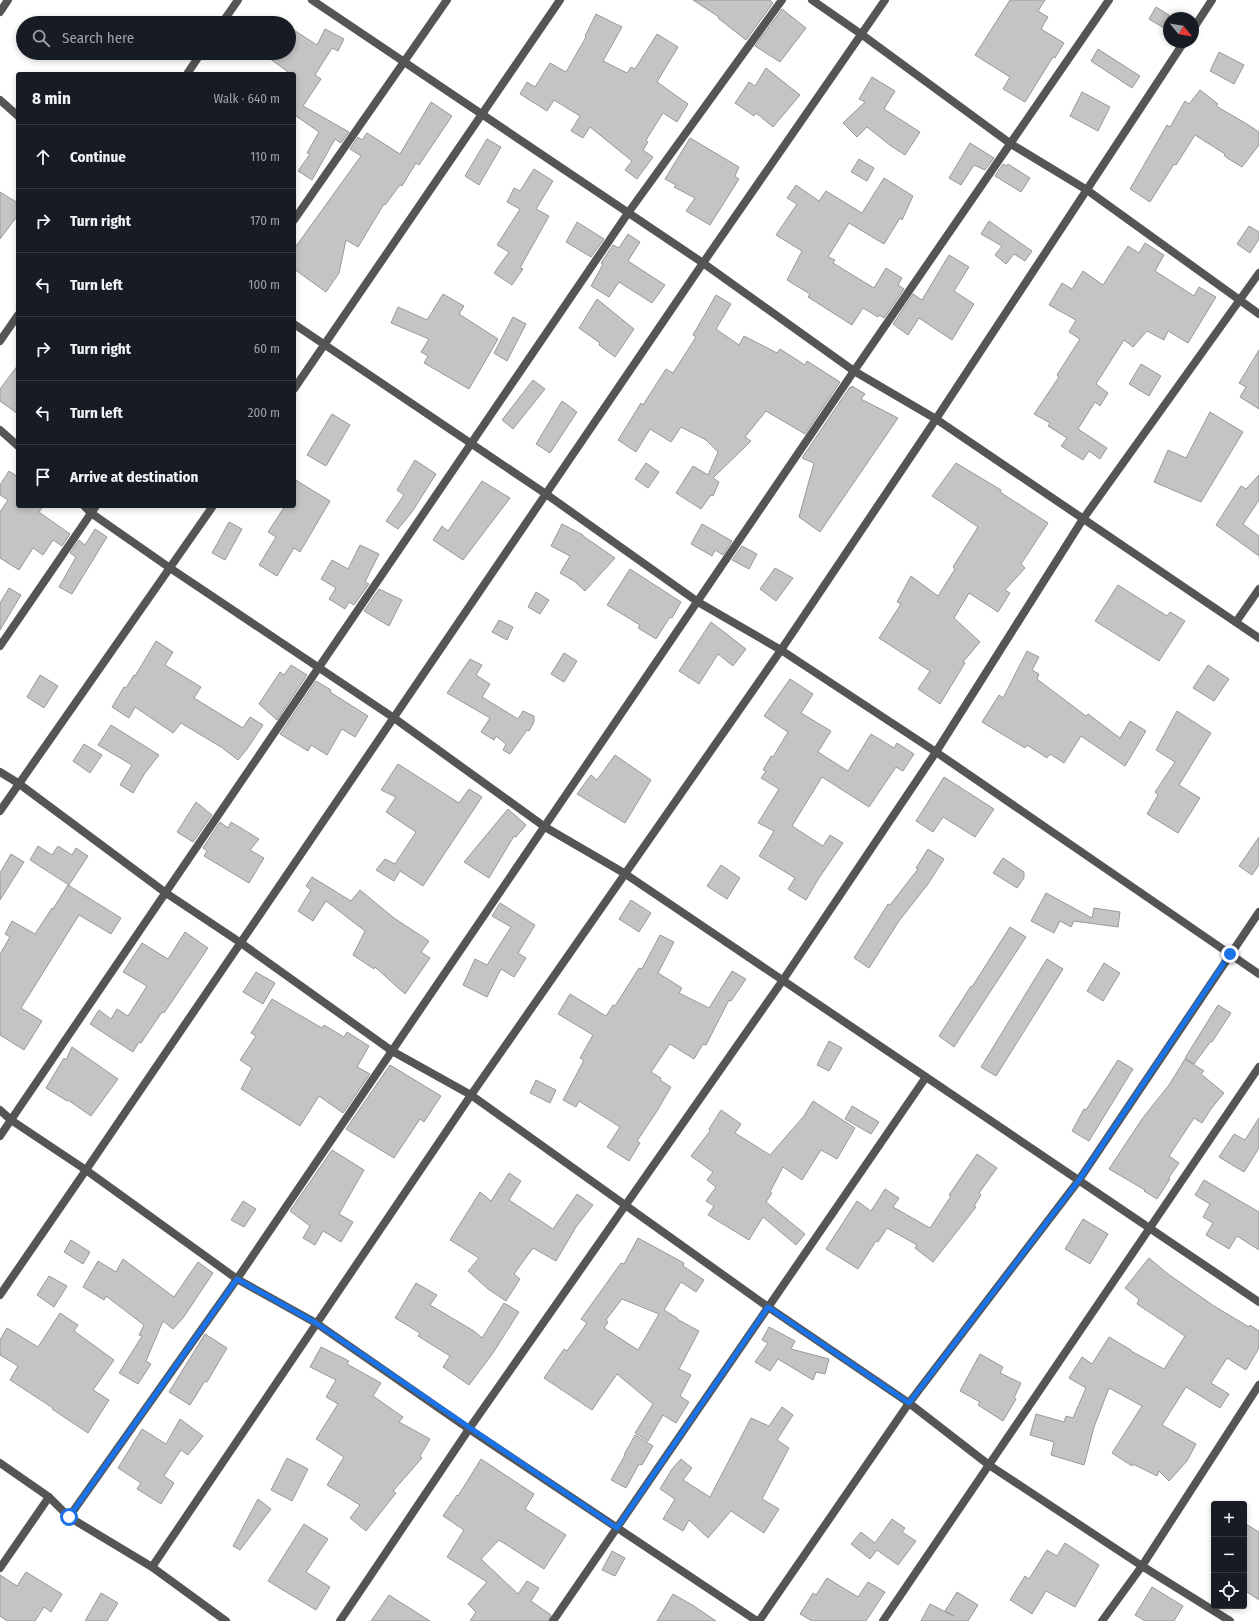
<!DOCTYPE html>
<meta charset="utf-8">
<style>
body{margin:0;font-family:"Fira Sans Condensed",sans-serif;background:#20242c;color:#f1f3f6}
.controls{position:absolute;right:12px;bottom:12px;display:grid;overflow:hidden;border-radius:4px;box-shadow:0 2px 6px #0003}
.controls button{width:36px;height:36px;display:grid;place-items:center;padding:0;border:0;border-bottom:1px solid #363941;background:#171b24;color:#f1f3f6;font:20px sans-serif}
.compass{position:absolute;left:1163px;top:12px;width:36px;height:36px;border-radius:50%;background:#171b24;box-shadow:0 2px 6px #0003;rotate:120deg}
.stop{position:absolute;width:12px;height:12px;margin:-9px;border:3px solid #1a73e8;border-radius:50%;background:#fff}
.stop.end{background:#1a73e8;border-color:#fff;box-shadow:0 1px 4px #0008}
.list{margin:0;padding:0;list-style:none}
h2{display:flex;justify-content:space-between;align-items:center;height:52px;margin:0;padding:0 16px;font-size:17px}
h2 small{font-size:13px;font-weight:400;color:#9ea1a6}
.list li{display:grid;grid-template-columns:26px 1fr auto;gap:12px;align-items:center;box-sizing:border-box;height:64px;padding:0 16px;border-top:1px solid #363941}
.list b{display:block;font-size:15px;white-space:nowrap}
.list em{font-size:13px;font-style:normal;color:#9ea1a6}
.icon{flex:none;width:22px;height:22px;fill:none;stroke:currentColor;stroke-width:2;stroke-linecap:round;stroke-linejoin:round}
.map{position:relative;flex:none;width:1259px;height:1621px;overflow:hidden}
.search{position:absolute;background:#171b24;box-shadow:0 2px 6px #0003;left:16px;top:16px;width:280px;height:44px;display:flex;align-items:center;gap:10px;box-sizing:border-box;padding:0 14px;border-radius:22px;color:#9ea1a6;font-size:15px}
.panel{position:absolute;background:#171b24;box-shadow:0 2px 6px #0003;left:16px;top:72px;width:280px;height:436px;border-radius:4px}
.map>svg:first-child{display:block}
.building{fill:#c4c4c4;stroke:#999;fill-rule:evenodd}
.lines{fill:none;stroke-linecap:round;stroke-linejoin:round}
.minor{stroke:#555;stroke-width:8}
.tertiary{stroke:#555;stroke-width:8}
.route{stroke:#1a73e8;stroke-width:5}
</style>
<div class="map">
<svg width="1259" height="1621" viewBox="0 0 1259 1621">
<rect width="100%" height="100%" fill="#fff"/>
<g class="building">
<polygon points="693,0 770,0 773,3 746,40 718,18 719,17"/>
<polygon points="1010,0 1045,0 1038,11 1048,17 1041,29 1064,43 1055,58 1053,57 1025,102 1003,89 1010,77 975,55"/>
<polygon points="1156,7 1169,15 1169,31 1149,19"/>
<polygon points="782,9 806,28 780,62 755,46"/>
<polygon points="596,14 622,27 603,61 627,73 631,67 635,69 657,34 678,47 657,82 688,104 677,122 663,113 646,140 648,142 643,150 653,157 637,179 625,170 632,161 590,127 583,138 571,131 580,116 554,100 547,111 520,94 527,82 535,87 550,63 566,72 586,37 585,36"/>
<polygon points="289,27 317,45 325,29 344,39 338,51 332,48 315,75 321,79 303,106 349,132 341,143 335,139 312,180 298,171 310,154 307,153 319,132 296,116 294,120 294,74 291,74 262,53 289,53"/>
<polygon points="1098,49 1140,76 1132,88 1091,61"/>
<polygon points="1219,52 1244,65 1234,84 1210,71"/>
<polygon points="766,68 800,95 773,127 756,113 754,116 735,103 749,82 755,86"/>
<polygon points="872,77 895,91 884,109 920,132 905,155 891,146 867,127 857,137 843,123 865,102 859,99"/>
<polygon points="1200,90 1218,104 1216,106 1247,124 1259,132 1259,145 1242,167 1227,158 1224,155 1225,154 1195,135 1176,165 1174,164 1150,202 1130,189 1167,125 1170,127 1185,101 1189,104"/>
<polygon points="1082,92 1110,107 1098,131 1070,116"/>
<polygon points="431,102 452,116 419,165 416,163 402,186 400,185 385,205 384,204 358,247 346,240 339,273 326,292 294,269 294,249 361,156 350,149 358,137 362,140 367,133 400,154"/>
<polygon points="690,138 739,167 735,176 739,179 710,225 686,211 695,198 674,187 676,185 665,179"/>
<polygon points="487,139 501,147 479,185 465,176"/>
<polygon points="970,143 994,158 985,170 974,165 961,185 949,178"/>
<polygon points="859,159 874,168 867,181 851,172"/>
<polygon points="1003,164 1007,166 1008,164 1030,178 1021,192 995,176"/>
<polygon points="534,169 553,181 536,209 549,216 520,268 523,269 512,285 494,273 509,252 497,245 520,209 507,202 514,188 520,191"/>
<polygon points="884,178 913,196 902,220 900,218 884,244 849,223 828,257 835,260 833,263 874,288 886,268 902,278 898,285 904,289 884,318 879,315 878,317 863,308 852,325 808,297 810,294 787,280 802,251 776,235 797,204 787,198 796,185 819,201 826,191 862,213"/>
<polygon points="0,192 18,203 18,215 0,239"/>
<polygon points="989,221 1032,251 1025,261 1014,254 1006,264 995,255 1002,246 981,234"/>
<polygon points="577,222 604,239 591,257 566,242"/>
<polygon points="1249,226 1259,232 1259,239 1250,253 1237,244"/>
<polygon points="628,234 640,242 628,261 665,285 652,303 619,282 609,297 591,286 603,264 601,263 613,245 619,248"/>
<polygon points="1145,243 1164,255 1155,271 1194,296 1199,287 1216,297 1188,343 1168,331 1164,340 1147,331 1133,347 1124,340 1096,384 1108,393 1100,406 1095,402 1078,429 1107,448 1100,459 1089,451 1083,460 1061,446 1067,438 1048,426 1050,423 1034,414 1059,377 1057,375 1080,339 1069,332 1076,320 1049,305 1062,283 1072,289 1083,271 1103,285 1128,246 1139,253"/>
<polygon points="949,255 969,267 954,291 974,304 952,340 919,318 908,335 893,324 913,294 922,300"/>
<polygon points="443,294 464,306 459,314 498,339 469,389 424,363 428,356 421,352 429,339 391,323 398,307 427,320"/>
<polygon points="716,295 731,304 716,329 739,345 744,336 777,353 780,349 805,365 807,361 840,382 805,434 766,411 745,437 751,441 713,478 719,482 713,496 711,495 701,509 676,493 693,466 708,475 718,452 706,440 681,427 671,442 650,429 636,452 618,440 641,403 643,405 666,369 673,373 696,337 693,335"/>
<polygon points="597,299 634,329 615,357 599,345 600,343 579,328"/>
<polygon points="513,317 526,324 507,361 494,353"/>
<polygon points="1259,350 1259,409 1240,397 1246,387 1239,383"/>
<polygon points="1141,364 1161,376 1149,396 1129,384"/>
<polygon points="18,365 18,414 0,401 0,389"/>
<polygon points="533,380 545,389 513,429 502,420"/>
<polygon points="852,386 865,394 861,399 898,418 820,532 799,517 814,463 802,458 850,387 851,388"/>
<polygon points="562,401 577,412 550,453 536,444"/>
<polygon points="1210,412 1243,432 1201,502 1154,482 1168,450 1186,458"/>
<polygon points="332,414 350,425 326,466 307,455"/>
<polygon points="415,460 436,474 412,512 398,529 386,521 404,495 397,490"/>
<polygon points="646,463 659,472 648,488 635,479"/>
<polygon points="956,463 1001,490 1000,492 1048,523 1021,564 1025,568 1005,590 1010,593 998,612 969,593 954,618 980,642 963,662 965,663 940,704 918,689 930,671 879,638 901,604 897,602 911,576 938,596 955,569 953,567 978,527 932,496"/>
<polygon points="9,471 18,477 18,506 43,506 39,512 70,534 62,546 53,540 43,555 33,548 19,570 0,558 0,512 8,500 0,495 0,485"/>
<polygon points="1259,475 1259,500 1243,524 1259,536 1259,556 1216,525 1241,486 1246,489"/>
<polygon points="294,479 330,501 300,552 294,548 277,576 259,565 276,537 268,532 285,506 294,506"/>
<polygon points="482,481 510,498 463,560 433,540 442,526 448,531"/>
<polygon points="229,522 242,529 225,560 212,553"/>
<polygon points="562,524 583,535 583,536 615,558 585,591 574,581 560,573 570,556 551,546"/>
<polygon points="702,524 732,541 723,555 715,550 712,556 691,544"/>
<polygon points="95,529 107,537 72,594 59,587 76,557 70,553 79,540 85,545"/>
<polygon points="360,545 379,554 365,582 369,584 354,605 349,602 345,609 329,599 336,588 321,579 332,560 348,569"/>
<polygon points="742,546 757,554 749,569 732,560"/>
<polygon points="775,568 793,578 776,601 760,589"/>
<polygon points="630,569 681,602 672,618 670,617 656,639 638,628 640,625 607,605"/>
<polygon points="1118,585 1167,616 1170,612 1185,621 1159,661 1095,621"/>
<polygon points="9,588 21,595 0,630 0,603"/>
<polygon points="379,589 402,600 389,626 364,611"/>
<polygon points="536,592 549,600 540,614 528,607"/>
<polygon points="499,620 513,627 507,640 492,632"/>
<polygon points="711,622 746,649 733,666 718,654 699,684 679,671"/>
<polygon points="156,641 173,652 165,665 201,687 194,698 243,728 250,717 263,725 247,749 238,760 221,747 181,723 173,733 135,707 129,718 112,707 124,687 126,688 134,675 135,676"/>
<polygon points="1027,651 1039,657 1032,670 1039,674 1037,679 1086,716 1088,714 1120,738 1130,721 1146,731 1125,766 1081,736 1064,763 1050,754 1047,758 1027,745 1025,748 982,722 999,695 1003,698"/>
<polygon points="564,653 577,661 564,682 551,674"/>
<polygon points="470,659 482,665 476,675 490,684 482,697 518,719 523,711 534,716 534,722 529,731 527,730 510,754 503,750 506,744 496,736 494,740 481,732 490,718 447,693"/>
<polygon points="291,665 307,675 277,720 259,704 280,672 284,675"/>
<polygon points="1208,665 1229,679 1214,701 1193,688"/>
<polygon points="40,675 58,686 44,708 27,697"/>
<polygon points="790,679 813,694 801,713 831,731 818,752 848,771 871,734 894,748 897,743 914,754 903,771 896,767 869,807 822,777 792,826 823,846 830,835 843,843 819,878 806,900 788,889 795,878 759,856 774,831 758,823 779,789 761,778 766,771 763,770 771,756 773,757 788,732 764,716"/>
<polygon points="316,681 331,690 330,692 368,716 355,737 342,729 327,755 311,745 308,751 280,734"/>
<polygon points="1177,711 1211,733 1179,785 1200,798 1178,833 1147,814 1158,795 1155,792 1175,762 1156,750"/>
<polygon points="111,725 159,755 145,773 133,793 120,785 132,765 98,745"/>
<polygon points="84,744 102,755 90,773 73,761"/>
<polygon points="615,755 651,780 625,823 577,794 591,775 597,780"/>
<polygon points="398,764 459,803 469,789 482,797 423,886 400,871 394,881 376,870 385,859 395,864 416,832 386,812 396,797 381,790"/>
<polygon points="944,777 994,809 975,837 943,817 933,832 916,821"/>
<polygon points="196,802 212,815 193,842 177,832"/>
<polygon points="508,809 526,825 516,837 514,836 489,878 464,862"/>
<polygon points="220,822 228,828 231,822 259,839 250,850 264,858 249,883 204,856 207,851 203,848"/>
<polygon points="1259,837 1259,865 1252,875 1239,866"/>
<polygon points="38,846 52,855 58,846 72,855 76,848 88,856 69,885 30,860"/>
<polygon points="928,849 944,859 928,884 899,921 869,968 854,958 888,904 890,905 918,869 916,868"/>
<polygon points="11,854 24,862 0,900 0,873"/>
<polygon points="1003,858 1024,872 1024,878 1017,888 993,873"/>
<polygon points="721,865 740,878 727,899 707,886"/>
<polygon points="312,877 351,901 360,890 394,918 429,941 421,952 430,958 405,994 375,967 374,969 353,955 365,931 326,901 313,921 298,911 311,890 306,886"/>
<polygon points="68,885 121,918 111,934 79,915 21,1008 42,1021 24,1050 0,1035 0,954 10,937 5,934 12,921 35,934 52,908 53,909"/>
<polygon points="1046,893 1092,918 1094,908 1120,912 1118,927 1074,921 1071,927 1060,921 1054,933 1031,921"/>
<polygon points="631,900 651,913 639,932 619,919"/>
<polygon points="500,903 535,925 518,953 526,958 514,977 501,969 487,997 463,985 475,959 487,965 511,927 492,916"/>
<polygon points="1010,927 1026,937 954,1047 939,1036 971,986 972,987"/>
<polygon points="185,932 208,948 164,1013 162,1012 141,1043 139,1042 133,1052 90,1024 99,1010 111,1019 117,1009 128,1016 147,986 123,972 142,943 168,959"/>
<polygon points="660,935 674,942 658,973 682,988 679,993 709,1008 732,971 746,979 731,1001 729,1000 706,1045 703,1044 694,1059 670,1044 651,1072 661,1078 660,1080 671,1087 657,1111 637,1141 640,1143 629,1161 607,1147 620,1127 579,1101 576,1107 563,1100 584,1060 580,1058 593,1035 558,1014 570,994 606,1016 613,1005 615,1006 639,968 642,969"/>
<polygon points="1047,959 1063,969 996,1076 981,1067"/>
<polygon points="1104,963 1120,973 1103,1001 1087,991"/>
<polygon points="256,972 275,983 263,1004 243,992"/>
<polygon points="272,999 322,1028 324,1025 344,1037 347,1032 369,1046 357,1067 370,1074 343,1113 319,1096 300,1126 241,1089 252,1068 240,1060 256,1036 251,1033"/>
<polygon points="1218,1005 1231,1013 1212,1042 1211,1041 1194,1064 1185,1058"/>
<polygon points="829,1041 842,1048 829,1071 817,1065"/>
<polygon points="72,1047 118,1079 91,1116 68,1100 67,1101 46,1088 64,1058 66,1060"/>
<polygon points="1185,1059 1204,1071 1201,1074 1224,1093 1211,1109 1202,1123 1194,1118 1169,1156 1179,1163 1168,1179 1170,1179 1157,1199 1144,1191 1145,1190 1109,1169 1142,1119 1169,1085"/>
<polygon points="1118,1060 1133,1069 1089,1141 1072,1131 1084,1109 1086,1110"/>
<polygon points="390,1065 441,1096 424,1122 420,1119 394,1158 346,1129"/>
<polygon points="536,1080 556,1090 550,1103 530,1093"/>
<polygon points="813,1101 855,1128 837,1159 821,1150 802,1180 783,1167 770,1192 772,1193 766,1202 805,1234 796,1245 763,1217 749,1240 708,1215 714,1206 706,1201 716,1187 707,1180 713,1172 691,1156 710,1131 709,1129 721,1110 741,1124 735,1133 770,1155 804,1116"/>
<polygon points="852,1106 879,1122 871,1134 845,1119"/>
<polygon points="1259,1118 1259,1148 1244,1172 1219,1157 1234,1134 1245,1140"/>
<polygon points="332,1150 364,1170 339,1214 353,1222 341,1242 323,1231 315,1245 303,1238 310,1226 290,1211"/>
<polygon points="977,1154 997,1168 979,1193 981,1195 974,1206 976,1207 933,1262 915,1248 917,1245 887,1228 878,1242 876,1241 858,1269 826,1249 857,1201 871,1211 885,1189 899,1198 893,1207 930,1228 951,1196 949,1195"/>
<polygon points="509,1173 521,1181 509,1200 553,1229 577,1194 593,1205 576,1227 556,1261 533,1248 514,1274 520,1279 506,1301 488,1289 468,1271 479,1258 450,1240 480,1192 491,1201"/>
<polygon points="1204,1180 1259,1212 1259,1250 1237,1236 1229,1249 1206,1235 1213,1223 1203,1217 1210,1204 1195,1195"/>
<polygon points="243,1201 256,1209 244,1227 231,1220"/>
<polygon points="1083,1219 1108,1234 1090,1264 1065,1249"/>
<path d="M638,1238L684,1263L683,1266L704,1280L696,1292L681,1282L664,1310L677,1318V1319L699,1331L679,1369L691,1375L680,1396L689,1402L676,1423L663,1415L648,1441L635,1433L653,1404L617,1374L592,1410L544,1378L564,1349L567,1351L587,1323L581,1319L621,1263L624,1264ZM622,1299L659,1314L638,1350L604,1328L608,1322L606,1320Z"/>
<polygon points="71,1240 90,1252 83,1264 64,1252"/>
<polygon points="1149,1258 1168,1274 1214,1306 1249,1327 1250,1325 1259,1331 1259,1348 1246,1370 1227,1358 1211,1383 1229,1394 1220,1408 1186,1387 1162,1425 1196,1444 1187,1461 1169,1481 1159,1471 1157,1476 1133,1464 1132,1466 1112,1453 1142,1406 1109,1388 1094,1427 1084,1465 1051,1455 1054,1442 1030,1435 1036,1414 1064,1422 1066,1416 1073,1418 1086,1388 1069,1378 1082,1357 1092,1364 1109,1337 1131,1350 1131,1351 1164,1369 1185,1336 1137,1304 1139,1299 1125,1288"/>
<polygon points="123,1259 174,1297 198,1262 213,1273 183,1318 173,1329 163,1321 146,1361 151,1364 138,1384 119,1373 142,1336 139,1335 144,1325 106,1296 104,1300 83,1287 98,1261 116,1272"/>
<polygon points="49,1276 67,1286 54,1307 37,1295"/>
<polygon points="416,1283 437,1295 430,1305 474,1331 482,1338 504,1303 519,1312 493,1353 469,1385 443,1367 450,1356 418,1336 420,1333 395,1318"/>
<polygon points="60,1313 78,1325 74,1331 114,1360 93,1390 109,1400 88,1433 52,1409 53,1408 10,1380 18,1366 0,1355 0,1340 7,1328 38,1347"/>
<polygon points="769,1327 795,1341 791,1349 829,1359 825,1374 816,1372 813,1380 778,1359 770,1371 755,1362 768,1343 762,1340"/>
<polygon points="205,1334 227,1348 207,1382 205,1381 190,1405 169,1392"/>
<polygon points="321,1347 349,1361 347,1364 381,1383 373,1396 403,1417 399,1422 430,1439 420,1456 422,1458 393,1491 396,1493 366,1531 350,1518 360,1505 327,1485 344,1457 316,1439 338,1404 326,1397 336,1380 310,1367"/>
<polygon points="980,1354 1003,1367 1000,1373 1021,1383 1014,1398 1016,1399 1003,1421 978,1405 980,1402 960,1391"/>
<polygon points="782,1407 793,1415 777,1440 789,1448 762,1499 779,1509 764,1533 731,1511 708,1538 689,1520 683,1531 663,1519 675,1499 660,1489 672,1469 681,1459 692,1468 683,1480 710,1497 751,1418 769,1426"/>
<polygon points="180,1419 203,1436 188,1455 181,1450 164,1476 174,1483 161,1504 137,1489 141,1483 118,1468 142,1429 166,1444"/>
<polygon points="635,1435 653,1446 642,1465 639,1464 626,1488 611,1480 625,1455 624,1455"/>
<polygon points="287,1458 308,1469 292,1501 271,1490"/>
<polygon points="481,1459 534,1494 525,1509 566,1535 544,1569 499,1540 481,1559 518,1594 527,1581 539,1588 531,1601 551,1615 548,1621 470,1621 476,1612 468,1604 487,1582 447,1557 464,1530 443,1516 457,1495 458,1496"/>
<polygon points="258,1499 271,1509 240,1550 233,1546"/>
<polygon points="892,1519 905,1528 902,1532 916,1541 898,1565 877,1550 870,1559 851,1544 861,1532 875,1543"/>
<polygon points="1244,1523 1259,1532 1259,1600 1244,1590"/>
<polygon points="304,1524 328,1539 306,1572 330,1587 316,1610 268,1581"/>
<polygon points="1065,1543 1099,1565 1075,1607 1046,1591 1032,1614 1010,1600 1025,1576 1029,1579 1047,1550 1057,1556"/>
<polygon points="612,1551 625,1558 615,1576 602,1570"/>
<polygon points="26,1572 62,1594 51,1612 44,1607 35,1621 7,1621 0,1616 0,1575 17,1586"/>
<polygon points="827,1578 858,1597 868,1582 885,1592 866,1621 812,1621 800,1614 813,1593 816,1595"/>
<polygon points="1152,1587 1183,1606 1174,1621 1145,1621 1135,1615"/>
<polygon points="957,1592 978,1605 968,1621 921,1621 930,1604 954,1616 945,1611"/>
<polygon points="101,1593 118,1603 107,1621 85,1621"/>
<polygon points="673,1594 694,1606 716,1621 657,1621"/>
<polygon points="389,1595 430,1621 371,1621"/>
</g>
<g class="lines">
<g class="minor">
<polyline points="312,0 703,263 854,371 936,419 1259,638"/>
<polyline points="812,0 861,34 1011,144 1087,190 1259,314"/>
<polyline points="0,12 8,0"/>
<polyline points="222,23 238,0"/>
<polyline points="1193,29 1212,0"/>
<polyline points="187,74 201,53"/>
<polyline points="0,100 18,116"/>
<polyline points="294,220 447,0"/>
<polyline points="294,324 546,494 698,602 781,650 936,752 1259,974"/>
<polyline points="0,341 18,315"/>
<polyline points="294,389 560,0"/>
<polyline points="0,430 18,446"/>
<polyline points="84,506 91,513 170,568 394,718 545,827 624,873 1259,1302"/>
<polyline points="1236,622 1259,589"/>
<polyline points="0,646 96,506"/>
<polyline points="0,772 18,783 166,893 241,943 392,1051 471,1095 768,1307 909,1403 989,1465 1142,1566 1230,1621"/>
<polyline points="0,811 213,506"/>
<polyline points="0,1110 11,1120 86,1170 237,1279 316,1323 469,1429 757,1621"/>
<polyline points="0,1136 628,213 782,0"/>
<polyline points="0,1295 86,1170 703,263 885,0"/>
<polyline points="69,1517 237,1279 854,371 1109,0"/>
<polyline points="152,1567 471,1095 781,650 936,419 1184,42"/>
<polyline points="0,1568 49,1497"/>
<polyline points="340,1621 469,1429 783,980 936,752 1083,519 1259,273"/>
<polyline points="553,1621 926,1077"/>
<polyline points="759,1621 909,1403 1079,1180 1259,912"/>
<polyline points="883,1621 1259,1067"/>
<polyline points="1102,1621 1142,1566 1259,1385"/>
</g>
<polyline class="tertiary" points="0,1463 49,1497 69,1517 152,1567 226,1621"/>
</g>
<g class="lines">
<polyline class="route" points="69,1517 237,1279 316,1323 617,1528 768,1307 909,1403 1079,1180 1230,954"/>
</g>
</svg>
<div class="controls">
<button>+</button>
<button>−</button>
<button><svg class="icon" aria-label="locate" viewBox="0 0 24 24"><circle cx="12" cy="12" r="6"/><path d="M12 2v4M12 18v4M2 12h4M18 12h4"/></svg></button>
</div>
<svg class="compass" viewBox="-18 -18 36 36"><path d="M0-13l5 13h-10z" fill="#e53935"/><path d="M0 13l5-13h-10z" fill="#9ea1a6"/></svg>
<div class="stop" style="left:69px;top:1517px"></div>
<div class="stop end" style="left:1230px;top:954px"></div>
<div class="search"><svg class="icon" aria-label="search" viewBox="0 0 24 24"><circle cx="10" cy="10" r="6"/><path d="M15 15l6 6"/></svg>Search here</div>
<section class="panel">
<h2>8 min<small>Walk · 640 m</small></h2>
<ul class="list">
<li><svg class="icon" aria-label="ahead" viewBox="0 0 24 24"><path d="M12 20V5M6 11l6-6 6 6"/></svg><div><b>Continue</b></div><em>110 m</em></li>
<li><svg class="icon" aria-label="right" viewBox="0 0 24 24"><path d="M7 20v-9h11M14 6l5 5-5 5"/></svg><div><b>Turn right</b></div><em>170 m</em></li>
<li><svg class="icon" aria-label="left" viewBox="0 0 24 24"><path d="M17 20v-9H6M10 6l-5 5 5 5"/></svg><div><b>Turn left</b></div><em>100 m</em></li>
<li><svg class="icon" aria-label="right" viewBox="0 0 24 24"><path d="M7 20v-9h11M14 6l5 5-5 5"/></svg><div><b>Turn right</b></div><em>60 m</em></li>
<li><svg class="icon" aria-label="left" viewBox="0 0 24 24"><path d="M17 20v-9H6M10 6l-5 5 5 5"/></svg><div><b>Turn left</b></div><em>200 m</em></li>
<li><svg class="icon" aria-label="arrive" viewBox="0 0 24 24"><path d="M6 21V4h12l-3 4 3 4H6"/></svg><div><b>Arrive at destination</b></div></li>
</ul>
</section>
</div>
